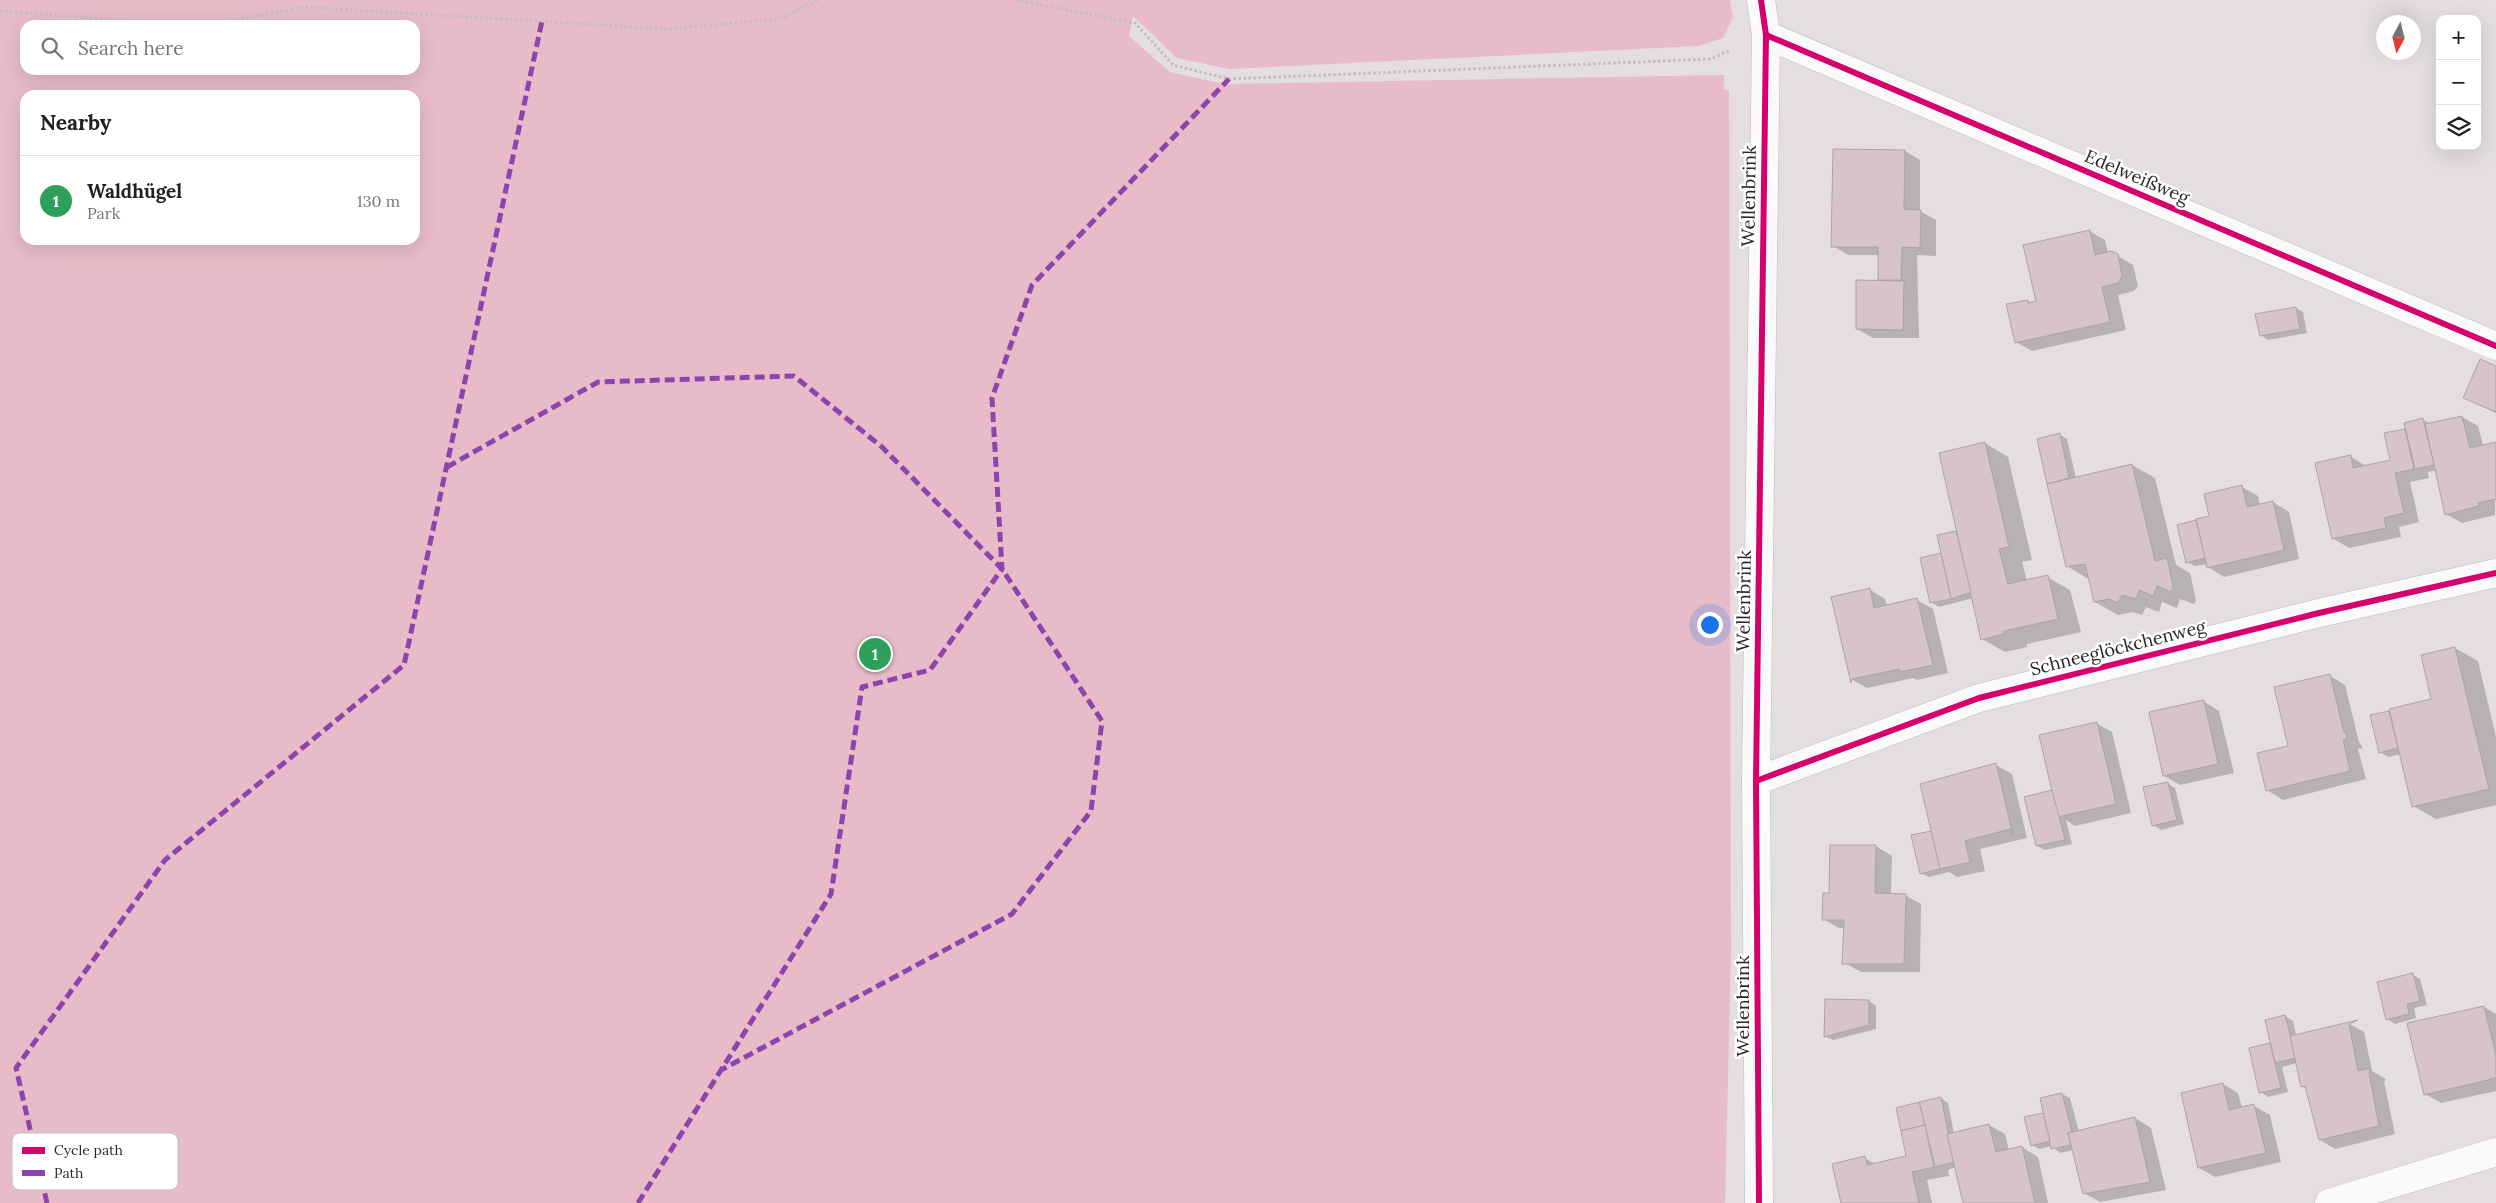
<!DOCTYPE html>
<meta charset="utf-8">
<style>
body{margin:0;font-family:Lora,serif;background:#f2f2f2;color:#202124}
.controls{position:absolute;right:15px;top:15px;display:grid;overflow:hidden;border-radius:10px;box-shadow:0 5px 20px #0002}
.controls button{width:45px;height:45px;display:grid;place-items:center;padding:0;border:0;border-bottom:1px solid #e0e0e0;background:#fff;color:#202124;font:25px sans-serif}
.compass{position:absolute;left:2376px;top:15px;width:45px;height:45px;border-radius:50%;background:#fff;box-shadow:0 5px 20px #0002;rotate:187deg}
.you{position:absolute;left:1709px;top:624px;width:18px;height:18px;margin:-12px;border:4px solid #fff;border-radius:50%;background:#1a73e8;box-shadow:0 0 0 8px #1a73e833}
.badge{display:grid;place-items:center;width:32px;height:32px;border-radius:50%;background:#ea580c;color:#fff;font-size:16px;font-weight:700}
.pin{position:absolute;translate:-50% -50%;border:2px solid #fff;box-shadow:0 1px 5px #0006}
.list{margin:0;padding:0;list-style:none}
h2{display:flex;justify-content:space-between;align-items:center;height:65px;margin:0;padding:0 20px;font-size:21px}
h2 small{font-size:16px;font-weight:400;color:#757577}
.list li{display:grid;grid-template-columns:32px 1fr auto;gap:15px;align-items:center;box-sizing:border-box;height:90px;padding:0 20px;border-top:1px solid #e0e0e0}
.list b{display:block;font-size:19px;white-space:nowrap}
.list p{margin:0;font-size:16px;white-space:nowrap;color:#757577}
.list em{font-size:16px;font-style:normal;color:#757577}
.icon{flex:none;width:28px;height:28px;fill:none;stroke:currentColor;stroke-width:2;stroke-linecap:round;stroke-linejoin:round}
.map{position:relative;flex:none;width:2496px;height:1203px;overflow:hidden}
.search{position:absolute;background:#fff;box-shadow:0 5px 20px #0002;left:20px;top:20px;width:400px;height:55px;display:flex;align-items:center;gap:12px;box-sizing:border-box;padding:0 18px;border-radius:15px;color:#757577;font-size:19px}
.panel{position:absolute;background:#fff;box-shadow:0 5px 20px #0002;left:20px;top:90px;width:400px;height:155px;border-radius:15px}
.map>svg:first-child{display:block}
.green{fill:#e7bcc8;fill-rule:evenodd}
.shadow{fill:#0003}
.building{fill:#d9c3ca;stroke:#a9a5a6}
.lines{fill:none;stroke-linecap:round;stroke-linejoin:round}
.minor-casing{stroke:#bfbabb;stroke-width:29}
.path{stroke:#c1bfc0;stroke-width:3;stroke-dasharray:2.5 2.5;stroke-linecap:butt}
.minor{stroke:#fbfafa;stroke-width:28}
.quiet{stroke:#8e44ad;stroke-width:5;stroke-dasharray:10 5;stroke-linecap:butt}
.cycleway-casing{stroke:#fff;stroke-width:9}
.cycleway{stroke:#d6006c;stroke-width:6}
.labels{text-anchor:middle;stroke-width:5;stroke-linejoin:round;paint-order:stroke}
.street-label{font-size:18px;fill:#2a2627;stroke:#fff}
.key{fill:#fff;stroke:#bfbebe;stroke-width:1}
.key-label{font-size:14px;fill:#2a2627}
</style>
<div class="map">
<svg width="2496" height="1203" viewBox="0 0 2496 1203">
<rect width="100%" height="100%" fill="#e4dedf"/>
<path class="green" d="M0,0H1730L1733,17L1723,38L1699,46L1229,69L1177,58L1133,16L1129,36L1170,72L1224,84L1724,75V90H1729L1731,953L1725,1203H0ZM25,25H415V70H25ZM25,95H415V240H25Z"/>
<g class="shadow">
<polygon points="1905,151 1920,160 1920,211 1936,220 1936,256 1917,255 1919,338 1873,338 1857,329 1879,282 1879,255 1848,255 1833,246"/>
<polygon points="2089,231 2105,240 2108,253 2111,252 2133,265 2138,286 2134,291 2118,295 2126,330 2032,351 2016,342 2028,301 2032,303 2038,302"/>
<polygon points="2296,308 2303,312 2307,333 2268,340 2261,335"/>
<polygon points="2496,367 2496,413 2465,398"/>
<polygon points="2462,417 2478,426 2483,446 2496,443 2495,515 2462,523 2446,514 2436,470 2428,472 2429,478 2410,482 2419,522 2399,527 2401,537 2349,548 2334,539 2350,456 2366,466 2391,461 2404,430 2407,432 2423,420 2431,424"/>
<polygon points="2060,435 2067,439 2076,478 2132,465 2155,478 2176,565 2190,573 2196,600 2194,604 2180,599 2177,608 2162,602 2159,612 2146,607 2142,615 2133,612 2118,615 2095,602 2090,580 2067,566 2038,440"/>
<polygon points="1985,443 2008,457 2032,560 2022,562 2027,581 2047,577 2070,590 2081,632 2027,644 2027,647 2005,652 1982,639 1973,598 1939,607 1931,602 1942,554 1939,536 1958,532"/>
<polygon points="2242,487 2258,496 2260,506 2273,502 2289,512 2299,559 2224,577 2208,567 2207,564 2195,566 2187,562 2196,522 2199,523 2210,517"/>
<polygon points="1869,589 1885,599 1887,606 1917,600 1933,609 1948,673 1917,680 1913,678 1867,688 1851,679"/>
<polygon points="2455,648 2478,661 2496,737 2496,805 2436,819 2413,806 2401,754 2388,757 2380,752 2371,716 2433,700"/>
<polygon points="2329,675 2345,685 2359,742 2363,748 2358,749 2366,779 2283,800 2267,790"/>
<polygon points="2203,701 2219,711 2234,773 2180,785 2164,776"/>
<polygon points="2096,723 2112,732 2131,813 2075,826 2066,820 2072,844 2045,850 2037,846 2053,791"/>
<polygon points="1996,765 2012,774 2027,838 1980,849 1985,871 1957,877 1949,872 1929,877 1921,873 1931,832 1933,833"/>
<polygon points="2167,783 2175,788 2184,824 2161,830 2153,825"/>
<polygon points="1876,846 1892,856 1891,895 1905,895 1921,904 1920,972 1861,972 1845,963 1845,928 1839,928 1823,919 1830,894"/>
<polygon points="2413,975 2420,979 2427,1005 2414,1008 2416,1018 2395,1024 2387,1019"/>
<polygon points="1869,1001 1876,1006 1876,1029 1833,1040 1825,1036"/>
<polygon points="2484,1007 2496,1014 2496,1091 2441,1103 2425,1094"/>
<polygon points="2285,1016 2293,1021 2296,1035 2348,1023 2364,1032 2372,1071 2386,1079 2384,1082 2395,1134 2335,1149 2320,1140 2307,1090 2302,1086 2297,1063 2282,1067 2288,1092 2268,1097 2261,1092 2251,1049 2272,1044"/>
<polygon points="2223,1084 2238,1093 2242,1108 2254,1106 2270,1115 2281,1162 2215,1177 2199,1168"/>
<polygon points="2062,1094 2070,1098 2079,1132 2135,1118 2151,1128 2166,1190 2100,1202 2084,1193 2073,1150 2060,1153 2052,1146 2039,1149 2032,1145 2026,1118 2045,1114"/>
<polygon points="1941,1098 1948,1103 1954,1133 1989,1125 2005,1134 2009,1151 2022,1147 2038,1157 2048,1203 1964,1203 1956,1167 1948,1170 1949,1176 1927,1180 1932,1203 1842,1203 1864,1158 1876,1164 1908,1156"/>
</g>
<g class="building">
<polygon points="1833,149 1905,150 1904,209 1921,210 1920,248 1902,247 1901,280 1878,280 1878,247 1831,247"/>
<polygon points="2090,230 2095,255 2111,251 2118,254 2122,276 2118,283 2102,287 2110,322 2015,343 2006,304 2028,300 2028,303 2036,301 2023,245"/>
<polygon points="1856,280 1904,281 1903,330 1856,329"/>
<polygon points="2296,307 2300,329 2260,336 2255,314"/>
<polygon points="2480,359 2496,366 2496,412 2463,398"/>
<polygon points="2462,416 2470,448 2496,442 2496,499 2478,503 2479,506 2445,515 2425,424"/>
<polygon points="2423,418 2434,465 2415,469 2404,423"/>
<polygon points="2405,429 2414,469 2395,473 2404,513 2384,518 2386,528 2332,539 2315,463 2351,455 2353,468 2390,460 2384,433"/>
<polygon points="2060,433 2069,478 2047,484 2037,439"/>
<polygon points="1985,442 2009,547 1999,549 2008,584 2048,575 2058,619 2004,631 2004,634 1981,640 1939,453"/>
<polygon points="2132,464 2155,561 2167,558 2173,586 2171,592 2157,586 2153,596 2139,590 2136,599 2122,595 2118,603 2109,599 2094,602 2085,564 2066,567 2047,484"/>
<polygon points="2242,485 2247,507 2273,501 2284,550 2207,568 2196,519 2209,516 2204,494"/>
<polygon points="2196,520 2205,558 2186,563 2177,525"/>
<polygon points="1956,531 1971,592 1951,599 1937,535"/>
<polygon points="1941,553 1951,599 1930,603 1920,558"/>
<polygon points="1870,588 1874,608 1917,598 1933,665 1900,672 1899,669 1852,679 1851,683 1831,597"/>
<polygon points="2455,647 2489,789 2412,807 2389,709 2431,699 2421,655"/>
<polygon points="2330,674 2344,733 2346,733 2347,739 2343,740 2350,771 2266,791 2257,753 2288,746 2274,687"/>
<polygon points="2204,700 2218,764 2163,776 2149,712"/>
<polygon points="2389,711 2398,748 2379,753 2370,715"/>
<polygon points="2097,722 2116,804 2058,817 2039,735"/>
<polygon points="1996,763 2013,835 2010,829 1965,841 1970,862 1940,869 1920,784"/>
<polygon points="2168,782 2177,820 2152,826 2143,787"/>
<polygon points="2052,790 2065,840 2036,846 2024,797"/>
<polygon points="1931,831 1940,869 1920,874 1911,835"/>
<polygon points="1830,845 1876,845 1875,893 1906,894 1904,964 1842,964 1844,920 1822,920 1823,893 1829,893"/>
<polygon points="2413,973 2420,1001 2407,1004 2409,1014 2386,1020 2377,982"/>
<polygon points="1825,999 1869,1000 1869,1025 1824,1037"/>
<polygon points="2484,1006 2496,1055 2496,1078 2424,1095 2407,1023"/>
<polygon points="2285,1015 2296,1058 2275,1063 2265,1020"/>
<polygon points="2358,1020 2349,1024 2358,1071 2370,1068 2369,1073 2379,1126 2319,1140 2305,1086 2301,1087 2290,1036"/>
<polygon points="2270,1043 2281,1088 2259,1093 2249,1048"/>
<polygon points="2223,1083 2229,1110 2254,1104 2266,1153 2198,1168 2181,1093"/>
<polygon points="2062,1093 2072,1132 2068,1133 2071,1145 2051,1149 2040,1098"/>
<polygon points="1941,1097 1954,1162 1935,1167 1919,1102"/>
<polygon points="1919,1102 1925,1125 1901,1131 1896,1108"/>
<polygon points="2043,1113 2050,1141 2031,1146 2024,1117"/>
<polygon points="2135,1117 2150,1182 2083,1194 2068,1133"/>
<polygon points="1989,1124 1996,1152 2022,1146 2035,1203 1963,1203 1947,1134"/>
<polygon points="1925,1125 1934,1167 1912,1172 1919,1203 1841,1203 1832,1164 1865,1156 1867,1165 1906,1156 1901,1131"/>
</g>
<g class="lines">
<defs>
<g id="minor">
<polyline points="1766,35 2496,346"/>
<polyline points="1756,781 1979,698 2319,613 2496,573"/>
<polyline points="1759,1203 1756,781 1766,35 1761,0"/>
<polyline points="2329,1203 2496,1152"/>
</g>
</defs>
<use href="#minor" class="minor-casing"/>
<g class="path">
<polyline points="1016,0 1135,23 1173,65 1229,79 1710,59 1729,51"/>
<polyline points="0,11 182,25"/>
<polyline points="207,25 305,7 667,29 780,19 818,0"/>
</g>
<use href="#minor" class="minor"/>
<g class="quiet">
<polyline points="447,467 598,382 794,376 882,447 1002,569 1102,721 1091,811 1012,914 721,1070"/>
<polyline points="47,1203 16,1068 165,860 404,665 542,21"/>
<polyline points="638,1203 831,894 862,687 930,670 1002,569 992,398 1032,285 1229,79"/>
</g>
<defs>
<g id="cycleway">
<polyline points="1766,35 2496,346"/>
<polyline points="1756,781 1979,698 2319,613 2496,573"/>
<polyline points="1759,1203 1756,781 1766,35 1761,0"/>
</g>
</defs>
<use href="#cycleway" class="cycleway-casing"/>
<use href="#cycleway" class="cycleway"/>
</g>
<g class="labels">
<g class="street-label">
<text transform="translate(2137 177) rotate(23)" y="6">Edelweißweg</text>
<text transform="translate(1749 196) rotate(-89)" y="6">Wellenbrink</text>
<text transform="translate(1744 601) rotate(-89)" y="6">Wellenbrink</text>
<text transform="translate(2118 648) rotate(-14)" y="6">Schneeglöckchenweg</text>
<text transform="translate(1743 1006) rotate(-90)" y="6">Wellenbrink</text>
</g>
</g>
<rect x="12" y="1133" width="166" height="57" rx="8" class="key"/>
<rect x="22" y="1147" width="23" height="7" fill="#d6006c"/>
<rect x="22" y="1170" width="23" height="6" fill="#8e44ad"/>
<g class="key-label">
<text x="54" y="1155">Cycle path</text>
<text x="54" y="1178">Path</text>
</g>
</svg>
<div class="controls">
<button>+</button>
<button>−</button>
<button><svg class="icon" aria-label="layers" viewBox="0 0 24 24"><path d="M12 4l9 5-9 5-9-5zM3 14l9 5 9-5"/></svg></button>
</div>
<svg class="compass" viewBox="-18 -18 36 36"><path d="M0-13l5 13h-10z" fill="#e53935"/><path d="M0 13l5-13h-10z" fill="#757577"/></svg>
<div class="you"></div>
<div class="pin badge" style="left:875px;top:654px;background:#2e9e5b">1</div>
<div class="search"><svg class="icon" aria-label="search" viewBox="0 0 24 24"><circle cx="10" cy="10" r="6"/><path d="M15 15l6 6"/></svg>Search here</div>
<section class="panel">
<h2>Nearby<small></small></h2>
<ul class="list">
<li><span class="badge" style="background:#2e9e5b">1</span><div><b>Waldhügel</b><p>Park</p></div><em>130 m</em></li>
</ul>
</section>
</div>
